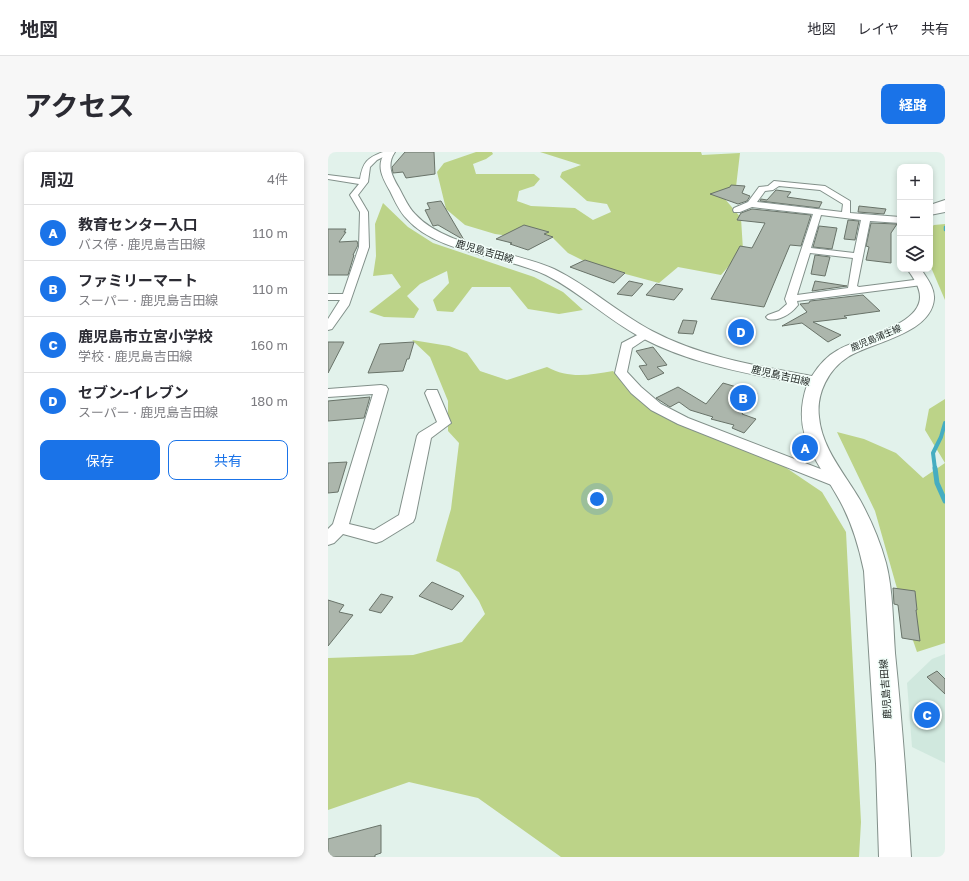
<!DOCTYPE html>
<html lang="ja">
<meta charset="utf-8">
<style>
body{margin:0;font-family:"Golos Text","Noto Sans JP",sans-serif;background:#f7f7f7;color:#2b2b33}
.controls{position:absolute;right:12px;top:12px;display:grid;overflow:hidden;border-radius:8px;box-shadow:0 2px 6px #0003}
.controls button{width:36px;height:36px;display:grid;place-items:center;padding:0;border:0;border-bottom:1px solid #e1e1e2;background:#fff;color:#2b2b33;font:20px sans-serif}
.you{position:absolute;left:269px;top:347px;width:14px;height:14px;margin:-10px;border:3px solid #fff;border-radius:50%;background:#1a73e8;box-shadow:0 0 0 6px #1a73e833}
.badge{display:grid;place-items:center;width:26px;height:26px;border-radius:50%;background:#1a73e8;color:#fff;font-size:13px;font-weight:700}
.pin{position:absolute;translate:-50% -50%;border:2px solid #fff;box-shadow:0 1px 4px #0006}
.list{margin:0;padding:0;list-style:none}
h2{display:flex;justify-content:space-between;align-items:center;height:52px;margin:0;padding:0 16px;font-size:17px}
h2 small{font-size:13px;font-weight:400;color:#7c7c81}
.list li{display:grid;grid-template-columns:26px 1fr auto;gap:12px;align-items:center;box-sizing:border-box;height:56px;padding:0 16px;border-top:1px solid #e1e1e2}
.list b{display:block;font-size:15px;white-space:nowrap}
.list p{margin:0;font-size:13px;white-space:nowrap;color:#7c7c81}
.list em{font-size:13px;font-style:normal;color:#7c7c81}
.actions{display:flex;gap:8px;padding:12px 16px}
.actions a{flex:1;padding:9px 0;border:1px solid #1a73e8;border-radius:8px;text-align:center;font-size:14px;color:#1a73e8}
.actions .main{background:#1a73e8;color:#fff}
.icon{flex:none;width:22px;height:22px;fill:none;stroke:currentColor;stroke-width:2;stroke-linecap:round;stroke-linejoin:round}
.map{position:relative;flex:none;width:617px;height:705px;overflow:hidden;border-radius:8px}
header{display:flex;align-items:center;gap:24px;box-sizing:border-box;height:56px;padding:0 20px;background:#fff;border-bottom:1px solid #e1e1e2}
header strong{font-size:19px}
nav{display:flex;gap:22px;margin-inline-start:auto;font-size:14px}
.intro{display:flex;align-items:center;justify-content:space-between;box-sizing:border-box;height:96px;padding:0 24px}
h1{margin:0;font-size:28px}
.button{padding:10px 18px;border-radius:8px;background:#1a73e8;color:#fff;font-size:14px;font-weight:700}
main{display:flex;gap:24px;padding:0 24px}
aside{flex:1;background:#fff;border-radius:8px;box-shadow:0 2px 6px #0003}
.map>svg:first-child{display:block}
.built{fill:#d0e8de}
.green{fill:#bcd388}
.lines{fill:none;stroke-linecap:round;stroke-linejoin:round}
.stream-far2{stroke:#45adc1;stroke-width:2.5}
.stream-far1{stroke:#45adc1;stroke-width:4}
.stream{stroke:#45adc1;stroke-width:5}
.building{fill:#acb6ac;stroke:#697369}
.minor-casing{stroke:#82908a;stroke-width:2}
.major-casing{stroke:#82908a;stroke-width:2}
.minor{fill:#fff;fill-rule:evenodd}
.major{fill:#fff;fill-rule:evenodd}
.labels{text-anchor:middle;stroke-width:3;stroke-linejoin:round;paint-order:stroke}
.far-street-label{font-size:9px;fill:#1c221f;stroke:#f2fef9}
.street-label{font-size:10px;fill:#1c221f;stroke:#f2fef9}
</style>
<header>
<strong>地図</strong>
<nav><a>地図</a><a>レイヤ</a><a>共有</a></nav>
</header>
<div class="intro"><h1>アクセス</h1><a class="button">経路</a></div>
<main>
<aside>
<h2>周辺<small>4件</small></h2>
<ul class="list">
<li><span class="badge">A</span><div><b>教育センター入口</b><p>バス停 · 鹿児島吉田線</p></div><em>110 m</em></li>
<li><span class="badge">B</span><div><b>ファミリーマート</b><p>スーパー · 鹿児島吉田線</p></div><em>110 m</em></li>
<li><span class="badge">C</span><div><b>鹿児島市立宮小学校</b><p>学校 · 鹿児島吉田線</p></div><em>160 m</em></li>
<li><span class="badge">D</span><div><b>セブン-イレブン</b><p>スーパー · 鹿児島吉田線</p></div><em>180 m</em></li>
</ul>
<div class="actions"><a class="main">保存</a><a>共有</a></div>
</aside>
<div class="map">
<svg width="617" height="705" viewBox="0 0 617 705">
<rect width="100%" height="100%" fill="#e2f2eb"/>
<polygon class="built" points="617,502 617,611 584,595 579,531 604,507"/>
<g class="green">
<polygon points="148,0 164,0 165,2 158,7 145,12 148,22 206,22 212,27 206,34 191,39 189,49 203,54 247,56 265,68 283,60 279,52 259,49 232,25 234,20 253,13 212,0 373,0 374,3 412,1 408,35 397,47 413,66 415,98 393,123 350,115 331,131 264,113 240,101 225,86 209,77 191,85 167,82 137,73 118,57 109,20 116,11"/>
<polygon points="55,51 80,75 105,91 206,125 235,140 255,158 231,162 200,157 182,135 144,135 125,160 109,159 105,148 121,131 119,119 92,132 79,144 91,157 86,166 56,165 41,160 73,135 64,122 45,124 48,104 47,72"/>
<polygon points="617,72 617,148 602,113 602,76 606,73"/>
<path d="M84,188L121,194L139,201L152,219L179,228L219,215C241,227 261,223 285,219L309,245L457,315L494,340L518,380L533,670L531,705H233L150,646L81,630L0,658V506L85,503L134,490L157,462L151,449L131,420L108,409L123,357L131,291L120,279V249L102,205Z"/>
<polygon points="617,247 617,491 589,500 578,468 547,359 509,280 536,287 568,301 595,326 617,311 597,278 601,257"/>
</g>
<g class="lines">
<polyline class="stream-far2" points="617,75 617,78"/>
<polyline class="stream-far1" points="607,317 605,301 613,285 617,271"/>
<polyline class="stream" points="607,316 609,331 617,349"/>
</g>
<g class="building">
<polygon points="77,0 106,0 107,22 78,26 75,20 65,21 64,15"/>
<polygon points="403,33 417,34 414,41 422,44 419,49 410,52 382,42 402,35"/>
<polygon points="448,38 463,40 459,45 494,50 491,56 432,49 433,47 439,48"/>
<polygon points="113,49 136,88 110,73 105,74 97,58 102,57 99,51"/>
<polygon points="531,54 558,57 556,62 530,60"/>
<polygon points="424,57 483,63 473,94 462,93 436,155 383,147 412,94 424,96 437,71 409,68 413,61"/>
<polygon points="520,68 531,69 527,88 516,87"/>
<polygon points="543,71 569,72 563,81 563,111 538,108 541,95 538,94"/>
<polygon points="196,73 221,80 216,82 225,85 200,98 182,92 184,91 168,87"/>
<polygon points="491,74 509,76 504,97 485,95"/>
<polygon points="0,77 18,77 16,80 18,80 11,90 29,89 30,93 25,103 26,103 20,123 0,123"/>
<polygon points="487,103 502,105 497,124 483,122"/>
<polygon points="257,108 297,121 286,131 242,115"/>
<polygon points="301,129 315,132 304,144 289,142"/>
<polygon points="487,129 519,134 484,139"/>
<polygon points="328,132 355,137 346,148 318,143"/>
<polygon points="535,143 552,159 516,164 519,166 485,170 513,183 500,190 474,171 454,174 479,160 472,152 481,151 482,149"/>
<polygon points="355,168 369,169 365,182 350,181"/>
<polygon points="0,190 16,190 0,221"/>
<polygon points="86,190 81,207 79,207 75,219 40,221 52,192"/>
<polygon points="325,195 339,213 329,215 336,221 320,228 311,214 319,213 308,199"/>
<polygon points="395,231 429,241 414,262 428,267 416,281 404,276 406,273 383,267 385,265 362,258 351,250 342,255 328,246 350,235 378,252"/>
<polygon points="42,245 36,266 0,269 0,249"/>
<polygon points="19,310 10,340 0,341 0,311"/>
<polygon points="104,430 136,444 124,458 91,444"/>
<polygon points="565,436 587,439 589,458 588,458 592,489 574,486 570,453 566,452"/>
<polygon points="53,442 65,445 53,461 41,458"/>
<polygon points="0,448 16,453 11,460 25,463 0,494"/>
<polygon points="609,519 617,527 617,542 599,525"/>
<polygon points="53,673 53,701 47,703 47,705 0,705 0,687"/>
</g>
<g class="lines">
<defs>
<g id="minor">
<path d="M55,0H65L49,8L42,15L40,30L30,43L40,60L41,95L21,153L4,177L0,178V167L12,148H0V142H15L31,95L32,60L22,43L31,32L0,27V23L32,27C35,10 39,6 55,0Z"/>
<path d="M446,29L497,34L522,49V61L572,65V71L542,69L529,134L531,135L594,127L599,130L594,133L469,149L470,153C464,161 451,170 440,167L438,165L440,163L451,159L459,152L457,147L485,62L424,55L412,60H406L405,58L406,56L420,50L431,35L440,34ZM451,34L492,38L515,52L514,60L429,50L437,39L445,38ZM493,63L533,68L526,101L483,96ZM482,101L525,106L520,136L469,143Z"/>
<polygon points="617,54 617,60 602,63 602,57"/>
<polygon points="319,178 323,180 325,182 304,196 299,220 313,235 333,252 360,266 516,326 519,330 516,334 511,335 506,334 350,272 323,258 303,241 287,221 294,191"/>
<polygon points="53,233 58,234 60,237 21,372 46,378 71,363 89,284 91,281 109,270 97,241 99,238 109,238 123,271 103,286 87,366 85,370 54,389 48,391 15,382 6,391 0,393 0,377 5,372 45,242 0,245 0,237"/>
</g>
<g id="major">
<path d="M57,0H67C58,13 64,24 71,36C76,45 80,55 87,62C118,96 184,98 226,117C261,134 290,161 324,179C373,205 430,214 484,224C491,213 499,204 510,198C530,186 592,174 592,145C592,135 585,125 579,117H593C598,125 607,136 606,147C603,182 544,190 520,205C501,217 488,241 491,265C494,297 517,322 532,348C543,368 552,389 558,411C565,438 565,472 567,501C574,569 579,637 583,705H551L548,612L536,419C531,395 524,371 512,349C490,308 462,283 479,233C423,222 365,213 314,186C280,168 252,140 218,123C176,103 110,102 79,67C71,59 67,49 62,39C54,25 48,14 57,0Z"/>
<polygon points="617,48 617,55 602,60 602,53"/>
</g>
</defs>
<use href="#minor" class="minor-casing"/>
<use href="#major" class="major-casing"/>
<use href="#minor" class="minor"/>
<use href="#major" class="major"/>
</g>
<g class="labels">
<g class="far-street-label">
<text transform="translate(548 186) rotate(-23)" y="3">鹿児島蒲生線</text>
</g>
<g class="street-label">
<text transform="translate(157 99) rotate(16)" y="4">鹿児島吉田線</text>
<text transform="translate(453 223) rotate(13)" y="4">鹿児島吉田線</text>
<text transform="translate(557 537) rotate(-94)" y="4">鹿児島吉田線</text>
</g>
</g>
</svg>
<div class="controls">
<button>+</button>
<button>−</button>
<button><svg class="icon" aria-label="layers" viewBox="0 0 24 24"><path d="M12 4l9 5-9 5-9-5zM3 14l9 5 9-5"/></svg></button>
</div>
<div class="you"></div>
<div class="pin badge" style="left:477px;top:296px">A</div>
<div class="pin badge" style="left:415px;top:246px">B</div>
<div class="pin badge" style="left:599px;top:563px">C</div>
<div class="pin badge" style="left:413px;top:180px">D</div>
</div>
</main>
